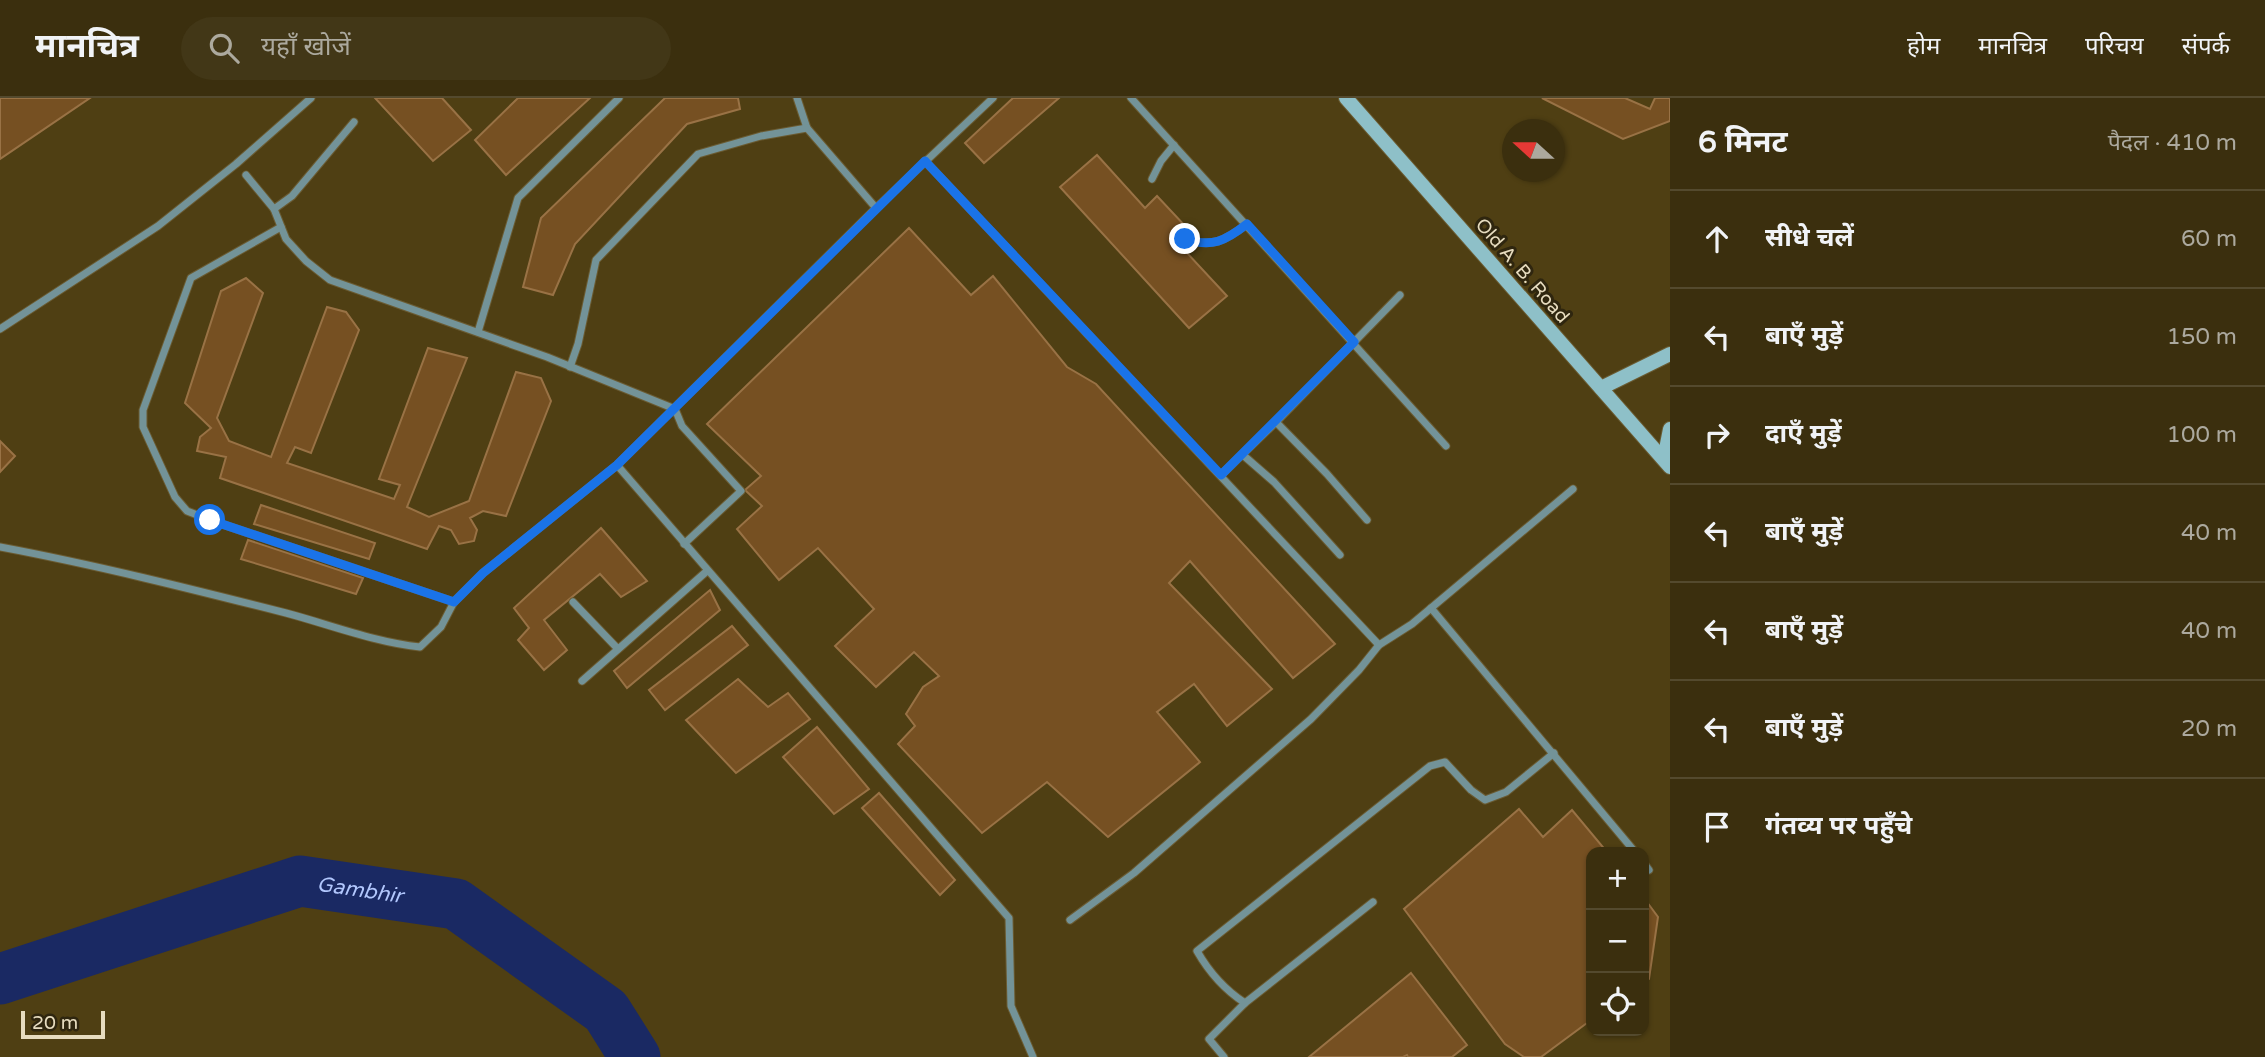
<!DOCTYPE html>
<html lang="hi">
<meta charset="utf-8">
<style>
body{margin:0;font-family:"Varela Round","Noto Sans Devanagari",sans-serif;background:#423717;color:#f1f3f6}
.controls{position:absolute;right:21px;bottom:21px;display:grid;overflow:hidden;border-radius:14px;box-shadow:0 2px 5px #0004}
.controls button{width:63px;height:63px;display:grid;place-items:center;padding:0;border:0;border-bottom:2px solid #544a2e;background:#3b2f0e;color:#f1f3f6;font:35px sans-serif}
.compass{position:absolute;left:1502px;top:21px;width:63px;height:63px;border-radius:50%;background:#3b2f0e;box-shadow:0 2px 5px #0004;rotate:291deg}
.scale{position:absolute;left:21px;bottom:18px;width:84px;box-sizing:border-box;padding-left:7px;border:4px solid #e7dcbf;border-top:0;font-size:19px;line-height:24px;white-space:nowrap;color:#e7dcbf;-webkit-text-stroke:5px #2f260f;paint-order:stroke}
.stop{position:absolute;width:21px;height:21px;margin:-16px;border:5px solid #1a73e8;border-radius:50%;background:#fff}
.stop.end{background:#1a73e8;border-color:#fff;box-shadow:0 2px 7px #0008}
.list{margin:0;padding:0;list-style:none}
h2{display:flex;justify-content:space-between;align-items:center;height:91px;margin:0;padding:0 28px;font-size:30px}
h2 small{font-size:23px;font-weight:400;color:#aca99e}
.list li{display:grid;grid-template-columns:46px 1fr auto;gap:21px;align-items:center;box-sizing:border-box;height:98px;padding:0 28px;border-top:2px solid #544a2e}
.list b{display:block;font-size:26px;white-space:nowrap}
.list em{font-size:23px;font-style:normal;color:#aca99e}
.icon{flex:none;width:38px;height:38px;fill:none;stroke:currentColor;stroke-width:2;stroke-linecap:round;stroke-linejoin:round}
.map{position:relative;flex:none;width:1670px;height:959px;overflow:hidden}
header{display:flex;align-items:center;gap:42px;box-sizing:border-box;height:98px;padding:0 35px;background:#3b2f0e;border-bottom:2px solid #544a2e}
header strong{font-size:33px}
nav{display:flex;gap:38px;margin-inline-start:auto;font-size:24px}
.search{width:490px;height:63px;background:#423717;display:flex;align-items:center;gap:18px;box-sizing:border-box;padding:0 24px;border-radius:38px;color:#aca99e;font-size:26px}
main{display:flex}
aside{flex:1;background:#3b2f0e}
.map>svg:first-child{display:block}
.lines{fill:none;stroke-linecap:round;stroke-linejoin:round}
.river{stroke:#1a2963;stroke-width:51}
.building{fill:#765022;stroke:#997245;stroke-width:2}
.street-casing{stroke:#6a5b32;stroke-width:9}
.secondary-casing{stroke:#6a5b32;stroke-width:16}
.street{stroke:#739398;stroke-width:7}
.secondary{stroke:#8ec0c8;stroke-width:14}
.route{stroke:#1a73e8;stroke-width:9}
.labels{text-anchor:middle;stroke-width:6;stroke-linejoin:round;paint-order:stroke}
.street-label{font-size:19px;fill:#e7dcbf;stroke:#2f260f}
.water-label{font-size:21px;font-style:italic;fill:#b2c7fd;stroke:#2f260f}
</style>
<header>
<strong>मानचित्र</strong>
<div class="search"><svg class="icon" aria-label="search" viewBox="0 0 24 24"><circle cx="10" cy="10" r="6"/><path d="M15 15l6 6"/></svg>यहाँ खोजें</div>
<nav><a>होम</a><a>मानचित्र</a><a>परिचय</a><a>संपर्क</a></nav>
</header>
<main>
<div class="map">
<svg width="1670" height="959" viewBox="0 0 1670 959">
<rect width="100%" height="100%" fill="#4f3f13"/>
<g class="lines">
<path class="river" id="s1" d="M0,881L300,783L456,806L606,913L635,959"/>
</g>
<g class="building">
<polygon points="0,0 90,0 0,61"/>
<polygon points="375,0 442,0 471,32 433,63"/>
<polygon points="518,0 590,0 506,77 475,42"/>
<polygon points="665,0 738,0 740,11 687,26 575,146 553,197 523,189 541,120"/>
<polygon points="1013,0 1059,0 984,65 965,45"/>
<polygon points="1542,0 1625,0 1650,11 1655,0 1670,0 1670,23 1623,41"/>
<polygon points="1097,57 1145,110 1157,98 1187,130 1175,142 1227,198 1189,230 1060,89"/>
<polygon points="909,130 971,197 993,178 1067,269 1096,286 1335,546 1293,580 1190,463 1169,485 1272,591 1227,628 1194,586 1157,614 1200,664 1108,739 1047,684 982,735 898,646 915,628 906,616 923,589 939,578 914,554 876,589 835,548 874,511 818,450 779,482 737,431 762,408 745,392 761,378 707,326"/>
<polygon points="246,180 263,195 217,320 229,343 271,359 327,209 346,214 359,232 311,355 295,349 287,365 394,401 400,387 379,381 428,250 467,260 407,409 429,419 469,403 516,274 541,280 551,303 506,418 483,413 470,420 477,432 474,443 459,446 451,432 439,428 427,451 220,380 226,359 197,353 200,339 211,330 185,305 221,193"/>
<polygon points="0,343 15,358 0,374"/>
<polygon points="261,407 375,445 369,461 254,426"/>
<polygon points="601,430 647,483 621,499 600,476 544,522 567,552 544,572 518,542 529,530 514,510"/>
<polygon points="248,442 363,480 356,496 241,461"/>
<polygon points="710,492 720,512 627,590 614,573"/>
<polygon points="732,528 748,547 665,612 649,592"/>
<polygon points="738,581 768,609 788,595 810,621 736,675 686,622"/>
<polygon points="817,629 869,691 834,716 783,659"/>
<polygon points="879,695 955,782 940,797 862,710"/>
<polygon points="1519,711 1543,739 1572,712 1607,754 1591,754 1591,922 1541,959 1524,959 1505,946 1404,811"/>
<polygon points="1644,800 1658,819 1649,881 1644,884"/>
<polygon points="1411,875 1467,947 1452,959 1408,959 1407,957 1403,959 1309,959"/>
</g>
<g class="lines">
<defs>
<g id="street">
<polyline points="797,0 807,30 876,110"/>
<polyline points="1131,0 1446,348"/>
<polyline points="925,63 1379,547"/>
<polyline points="246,77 274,111 286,141 306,163 330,182 547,259 675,311 682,328 741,393 684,446"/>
<polyline points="1152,81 1161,63 1174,47"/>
<polyline points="274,111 292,98 354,24"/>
<polyline points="281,129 191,180 143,312 143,329 175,399 187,413 210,422 454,504"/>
<path d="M1185,141C1212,150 1225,143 1247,126"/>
<polyline points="0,231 158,128 236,66 311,0"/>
<polyline points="478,234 518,100 619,0"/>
<polyline points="570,269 578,246 596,162 698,56 761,38 807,30"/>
<polyline points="1276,324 1327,376 1367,422"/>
<polyline points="1243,357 1274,384 1340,457"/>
<polyline points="617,367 1009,820 1011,908 1033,959"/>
<polyline points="1221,377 1276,324 1400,197"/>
<path d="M0,449C96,467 191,491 286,515C331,527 374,544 420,549L441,529L454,504L483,475L617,367L876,110L993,0"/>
<polyline points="573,504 618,551"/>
<polyline points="1431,510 1635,754"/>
<polyline points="582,583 707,473"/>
<polyline points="1644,765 1649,772"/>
<polyline points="1070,822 1134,775 1311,621 1359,572 1379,547 1412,526 1573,391"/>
<path d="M1245,905C1225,892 1209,874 1197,853L1430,668L1445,664L1471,692L1485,702L1506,694L1554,655"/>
<polyline points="1224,959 1209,941 1245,905 1373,804"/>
</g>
<g id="secondary">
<polyline points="1346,0 1670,369"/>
<polyline points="1601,290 1670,256"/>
<polyline points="1664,361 1670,331"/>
</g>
</defs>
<use href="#street" class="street-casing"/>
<use href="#secondary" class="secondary-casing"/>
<use href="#street" class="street"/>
<use href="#secondary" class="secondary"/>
</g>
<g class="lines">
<path class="route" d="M210,422L454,504L483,475L617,367L925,63L1221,377L1354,244L1247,126C1225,143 1212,150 1185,141"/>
</g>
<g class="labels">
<g class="street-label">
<text transform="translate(1523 172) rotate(49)" y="7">Old A. B. Road</text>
</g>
<g class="water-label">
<text dy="7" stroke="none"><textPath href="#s1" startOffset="376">Gambhir</textPath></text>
</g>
</g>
</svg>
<div class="controls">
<button>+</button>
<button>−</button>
<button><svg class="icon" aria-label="locate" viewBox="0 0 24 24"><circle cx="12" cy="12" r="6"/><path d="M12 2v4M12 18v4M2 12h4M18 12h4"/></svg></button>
</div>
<svg class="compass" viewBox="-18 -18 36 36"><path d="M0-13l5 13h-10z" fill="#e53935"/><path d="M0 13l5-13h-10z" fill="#aca99e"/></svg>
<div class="scale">20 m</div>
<div class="stop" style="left:210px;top:422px"></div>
<div class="stop end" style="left:1185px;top:141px"></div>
</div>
<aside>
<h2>6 मिनट<small>पैदल · 410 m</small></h2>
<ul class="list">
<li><svg class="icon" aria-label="ahead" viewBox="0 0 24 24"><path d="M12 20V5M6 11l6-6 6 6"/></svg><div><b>सीधे चलें</b></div><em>60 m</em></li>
<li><svg class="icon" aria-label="left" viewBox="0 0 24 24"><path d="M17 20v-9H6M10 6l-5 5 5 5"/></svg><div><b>बाएँ मुड़ें</b></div><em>150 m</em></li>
<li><svg class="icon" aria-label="right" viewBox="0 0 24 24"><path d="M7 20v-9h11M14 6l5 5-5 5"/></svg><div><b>दाएँ मुड़ें</b></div><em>100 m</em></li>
<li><svg class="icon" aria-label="left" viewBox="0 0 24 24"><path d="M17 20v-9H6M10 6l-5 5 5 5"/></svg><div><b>बाएँ मुड़ें</b></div><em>40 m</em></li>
<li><svg class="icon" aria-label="left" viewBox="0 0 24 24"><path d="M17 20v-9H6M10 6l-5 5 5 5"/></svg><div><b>बाएँ मुड़ें</b></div><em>40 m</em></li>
<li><svg class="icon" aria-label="left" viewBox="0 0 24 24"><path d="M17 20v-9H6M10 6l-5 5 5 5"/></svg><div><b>बाएँ मुड़ें</b></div><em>20 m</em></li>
<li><svg class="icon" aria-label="arrive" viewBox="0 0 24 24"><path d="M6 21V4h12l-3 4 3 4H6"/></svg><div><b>गंतव्य पर पहुँचे</b></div></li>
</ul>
</aside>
</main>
